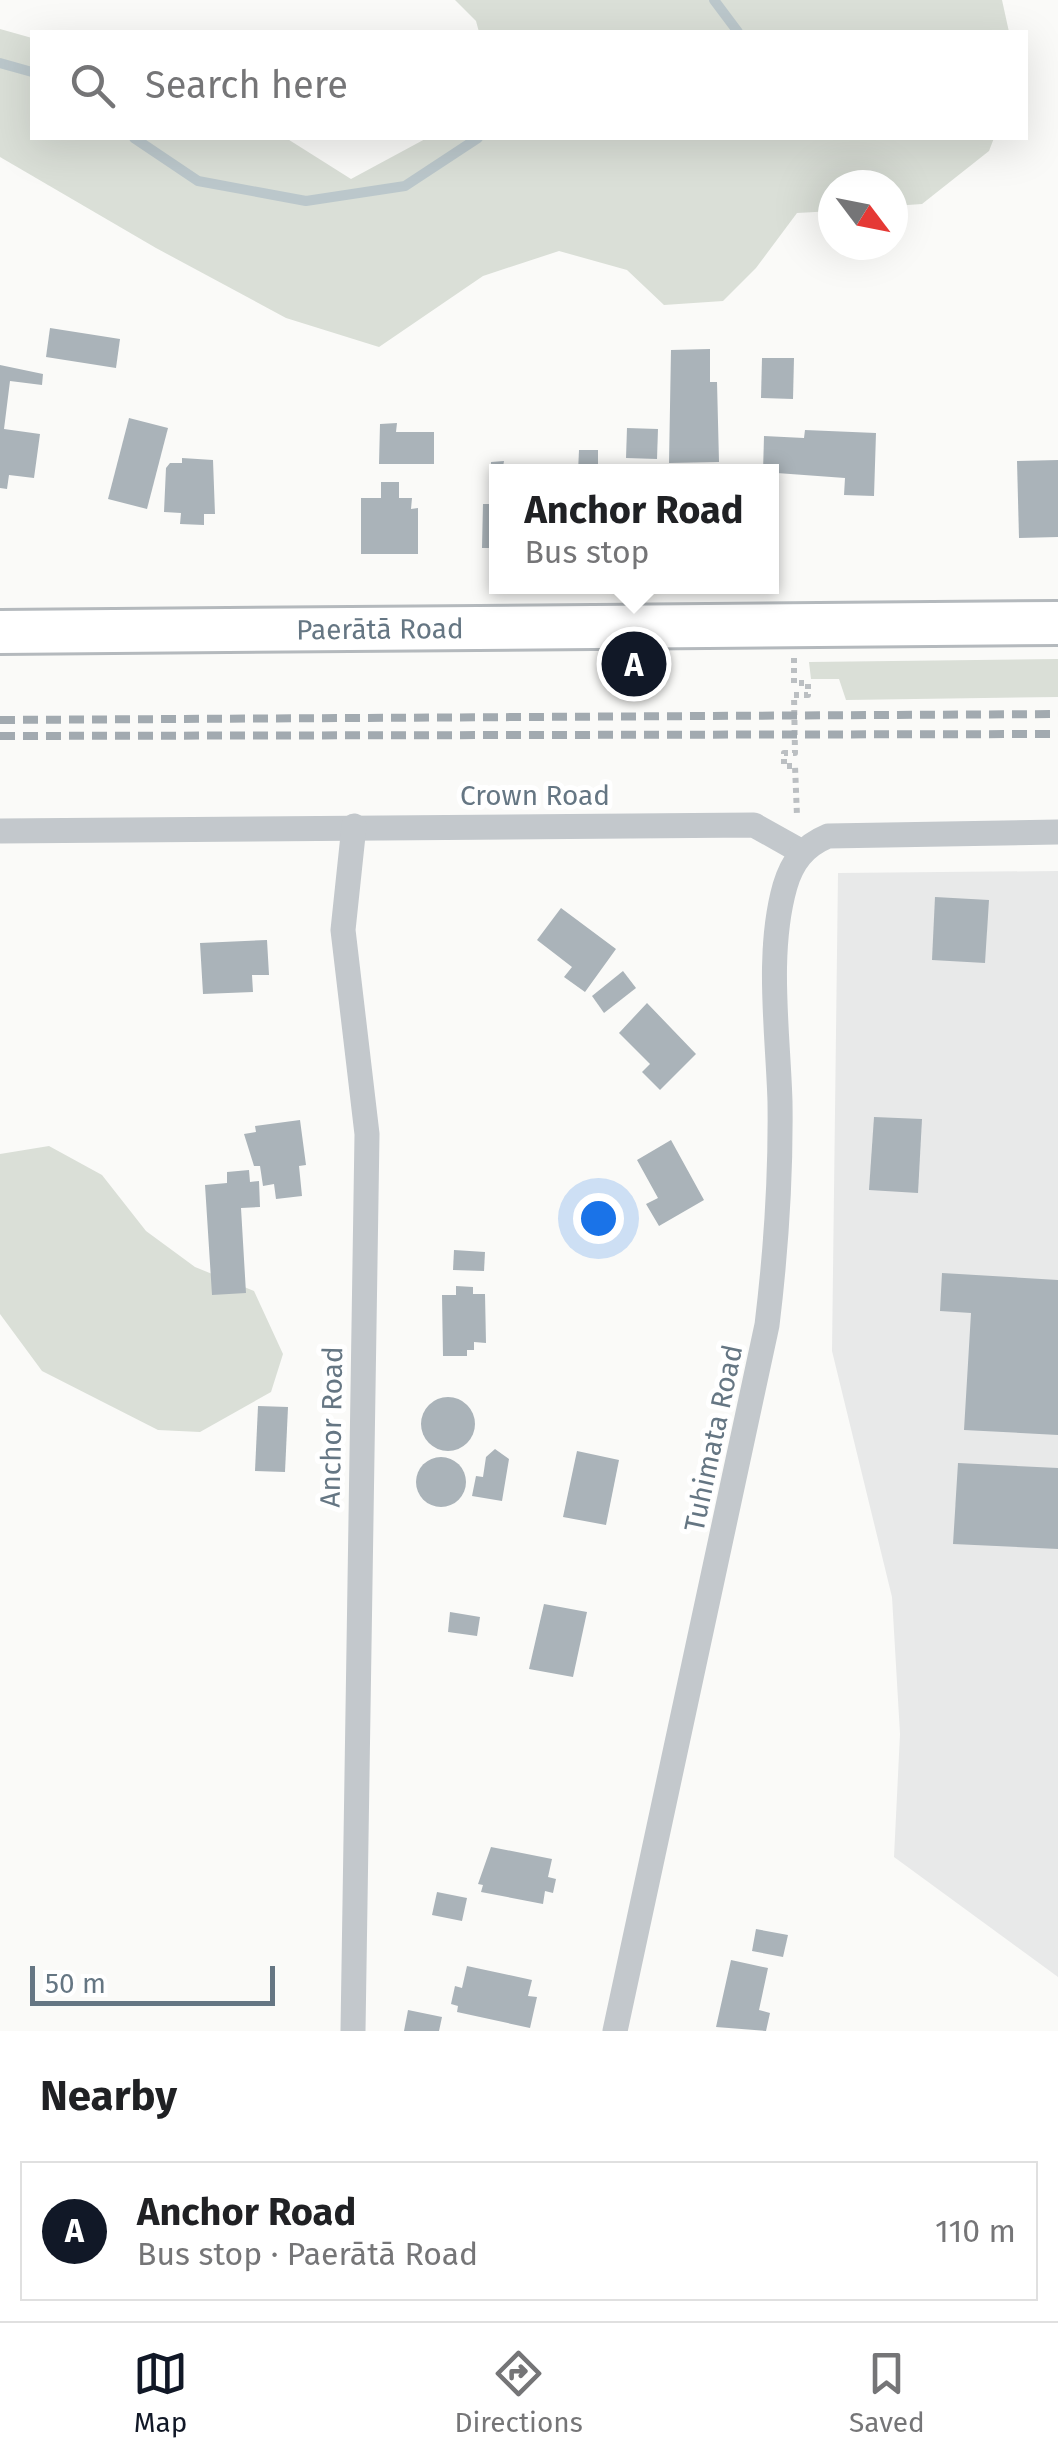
<!DOCTYPE html>
<meta charset="utf-8">
<style>
body{margin:0;font-family:"Fira Sans",sans-serif;background:#f6f6f6;color:#202124}
.compass{position:absolute;left:818px;top:170px;width:90px;height:90px;border-radius:50%;background:#fff;box-shadow:0 10px 40px #0002;rotate:122deg}
.scale{position:absolute;left:30px;bottom:25px;width:245px;box-sizing:border-box;padding-left:10px;border:5px solid #657683;border-top:0;font-size:28px;line-height:35px;white-space:nowrap;color:#657683;-webkit-text-stroke:8px #fff;paint-order:stroke}
.you{position:absolute;left:598px;top:1218px;width:35px;height:35px;margin:-25px;border:8px solid #fff;border-radius:50%;background:#1a73e8;box-shadow:0 0 0 15px #1a73e833}
.badge{display:grid;place-items:center;width:65px;height:65px;border-radius:50%;background:#111827;color:#fff;font-size:32px;font-weight:700}
.pin{position:absolute;translate:-50% -50%;border:5px solid #fff;box-shadow:0 2px 10px #0006}
.popup{position:absolute;left:489px;top:464px;width:290px;height:130px;box-sizing:border-box;display:grid;place-content:center;border-radius:0px;background:#fff;filter:drop-shadow(0 2px 8px #0005);font-size:32px;white-space:nowrap;color:#757577}
.popup b{font-size:38px;color:#202124}
.popup::after{content:'';position:absolute;left:50%;top:100%;margin-left:-20px;border:20px solid transparent;border-top-color:#fff}
.list{margin:0;padding:0;list-style:none}
h2{display:flex;justify-content:space-between;align-items:center;height:130px;margin:0;padding:0 40px;font-size:42px}
h2 small{font-size:32px;font-weight:400;color:#757577}
.list li{display:grid;grid-template-columns:65px 1fr auto;gap:30px;align-items:center;box-sizing:border-box;height:140px;margin:0 20px 20px;padding:0 20px;border:2px solid #e0e0e0;border-radius:0px}
.list b{display:block;font-size:38px;white-space:nowrap}
.list p{margin:0;font-size:32px;white-space:nowrap;color:#757577}
.list em{font-size:32px;font-style:normal;color:#757577}
.icon{flex:none;width:55px;height:55px;fill:none;stroke:currentColor;stroke-width:2;stroke-linecap:round;stroke-linejoin:round}
.map{position:relative;flex:none;width:1058px;height:2031px;overflow:hidden}
.search{position:absolute;background:#fff;box-shadow:0 10px 40px #0002;left:30px;right:30px;top:30px;height:110px;display:flex;align-items:center;gap:25px;box-sizing:border-box;padding:0 35px;border-radius:0px;color:#757577;font-size:38px}
.sheet{height:290px;background:#fff}
nav{display:flex;justify-content:space-around;align-items:center;box-sizing:border-box;height:140px;border-top:2px solid #e0e0e0;background:#fff;font-size:28px;color:#757577}
nav a{display:grid;justify-items:center;gap:5px}
nav .on{color:#111827}
.map>svg:first-child{display:block}
.built{fill:#e8e9e9}
.green{fill:#dadfd7}
.lines{fill:none;stroke-linecap:round;stroke-linejoin:round}
.stream{stroke:#bbc7cb;stroke-width:10}
.building{fill:#aab3b9}
.trunk-casing{stroke:#b4b9bd;stroke-width:48}
.path{stroke:#bbbfc2;stroke-width:6;stroke-dasharray:5 5;stroke-linecap:butt}
.minor{stroke:#c3c8cc;stroke-width:25}
.trunk{stroke:#fff;stroke-width:42}
.rail{stroke:#a2aab0;stroke-width:8;stroke-dasharray:15 8;stroke-linecap:butt}
.labels{text-anchor:middle;stroke-width:10;stroke-linejoin:round;paint-order:stroke}
.street-label{font-size:28px;fill:#657683;stroke:#fff}
</style>
<div class="map">
<svg width="1058" height="2031" viewBox="0 0 1058 2031">
<rect width="100%" height="100%" fill="#fafaf8"/>
<polygon class="built" points="1058,871 1058,1977 894,1857 900,1734 892,1597 832,1351 838,873"/>
<g class="green">
<polygon points="455,0 1002,0 1009,32 479,32 476,21"/>
<polygon points="0,29 32,38 32,138 286,138 351,179 427,138 994,138 989,151 922,204 893,206 893,185 833,185 833,211 797,213 756,268 723,301 664,305 627,270 559,251 483,276 379,347 286,318 156,248 0,157"/>
<polygon points="1058,659 1058,697 846,700 839,679 811,679 809,662"/>
<polygon points="49,1146 102,1175 146,1231 195,1267 254,1291 283,1354 271,1392 200,1432 158,1430 42,1371 0,1314 0,1154"/>
</g>
<g class="lines">
<g class="stream">
<polyline points="714,0 738,32"/>
<polyline points="0,63 32,72"/>
<polyline points="134,138 198,181 306,201 405,186 478,138"/>
</g>
</g>
<g class="building">
<polygon points="50,328 120,339 116,368 46,357"/>
<polygon points="710,349 710,382 717,382 719,462 669,463 671,350"/>
<polygon points="762,358 794,358 793,399 761,398"/>
<polygon points="0,365 43,374 42,385 10,381 4,429 40,434 34,478 9,475 7,489 0,488"/>
<polygon points="129,418 168,428 147,509 108,499"/>
<polygon points="397,423 396,432 434,432 434,464 379,464 380,424"/>
<polygon points="627,428 658,429 657,459 626,458"/>
<polygon points="805,430 876,433 874,496 844,495 845,478 763,472 764,436 804,438"/>
<polygon points="579,450 598,450 598,472 578,472"/>
<polygon points="182,458 213,460 215,514 204,514 204,525 180,524 181,513 164,512 166,468 170,463 182,463"/>
<polygon points="1058,460 1058,537 1019,538 1017,461"/>
<polygon points="504,461 503,467 521,472 496,472 496,548 482,548 483,504 490,504 491,462"/>
<polygon points="381,482 399,482 399,498 412,498 411,509 418,508 418,554 361,554 361,498 381,498"/>
<polygon points="623,655 644,655 644,672 623,671"/>
<polygon points="935,897 989,900 985,963 932,960"/>
<polygon points="561,908 616,949 585,992 564,977 572,967 537,940"/>
<polygon points="267,940 269,975 252,975 253,992 203,994 200,943"/>
<polygon points="623,971 636,988 604,1013 592,996"/>
<polygon points="647,1003 696,1054 660,1090 642,1072 650,1064 619,1033"/>
<polygon points="874,1117 922,1119 918,1193 869,1190"/>
<polygon points="300,1120 306,1165 299,1166 302,1196 276,1199 274,1184 263,1186 260,1166 254,1166 244,1134 256,1132 255,1126"/>
<polygon points="671,1140 704,1200 659,1226 646,1204 658,1198 637,1160"/>
<polygon points="249,1170 250,1182 259,1181 260,1207 241,1208 246,1293 212,1295 205,1185 227,1183 227,1172"/>
<polygon points="454,1250 485,1252 484,1271 453,1270"/>
<polygon points="942,1273 1058,1280 1058,1435 964,1430 971,1313 940,1311"/>
<polygon points="456,1286 473,1287 473,1294 485,1294 486,1343 474,1342 474,1350 467,1350 467,1356 443,1356 442,1295 456,1295"/>
<circle cx="448" cy="1424" r="27"/>
<polygon points="258,1406 288,1407 285,1472 255,1471"/>
<polygon points="495,1449 509,1459 502,1501 472,1496 476,1476 483,1477 486,1457"/>
<polygon points="577,1451 619,1460 606,1525 563,1517"/>
<circle cx="441" cy="1482" r="25"/>
<polygon points="958,1463 1058,1468 1058,1549 953,1544"/>
<polygon points="544,1604 587,1612 573,1677 529,1669"/>
<polygon points="450,1612 480,1617 477,1636 448,1632"/>
<polygon points="491,1847 552,1859 548,1877 556,1879 553,1893 545,1891 543,1904 481,1892 483,1885 478,1884"/>
<polygon points="437,1892 467,1898 462,1921 432,1915"/>
<polygon points="756,1929 788,1935 783,1957 752,1951"/>
<polygon points="731,1960 768,1968 759,2010 770,2013 766,2031 716,2027"/>
<polygon points="467,1966 532,1980 528,1996 537,1997 530,2028 457,2012 458,2006 451,2004 455,1986 462,1988"/>
<polygon points="408,2010 442,2017 439,2031 404,2031"/>
</g>
<g class="lines">
<defs>
<g id="trunk">
<path id="s1" d="M0,632L1058,623"/>
</g>
</defs>
<use href="#trunk" class="trunk-casing"/>
<polyline class="path" points="794,658 794,683 808,683 808,695 794,695 795,753 784,753 784,766 795,766 797,816"/>
<g class="minor">
<polyline points="0,831 754,825 802,852"/>
<polyline points="353,2031 367,1134 343,930 354,826"/>
<path d="M615,2031L767,1325C776,1251 781,1177 780,1102C778,1033 766,953 785,886C792,862 804,846 828,836L1058,832"/>
</g>
<use href="#trunk" class="trunk"/>
<g class="rail">
<polyline points="0,720 1058,714"/>
<polyline points="0,736 1058,734"/>
</g>
</g>
<g class="labels">
<g class="street-label">
<text dy="10" stroke="none"><textPath href="#s1" startOffset="380">Paerātā Road</textPath></text>
<text x="535" y="805">Crown Road</text>
<text transform="translate(331 1427) rotate(-89)" y="10">Anchor Road</text>
<text transform="translate(713 1438) rotate(-78)" y="10">Tuhimata Road</text>
</g>
</g>
</svg>
<svg class="compass" viewBox="-18 -18 36 36"><path d="M0-13l5 13h-10z" fill="#e53935"/><path d="M0 13l5-13h-10z" fill="#757577"/></svg>
<div class="scale">50 m</div>
<div class="you"></div>
<div class="pin badge" style="left:634px;top:664px">A</div>
<div class="popup"><b>Anchor Road</b>Bus stop</div>
<div class="search"><svg class="icon" aria-label="search" viewBox="0 0 24 24"><circle cx="10" cy="10" r="6"/><path d="M15 15l6 6"/></svg>Search here</div>
</div>
<section class="sheet">
<h2>Nearby<small></small></h2>
<ul class="list">
<li><span class="badge">A</span><div><b>Anchor Road</b><p>Bus stop · Paerātā Road</p></div><em>110 m</em></li>
</ul>
</section>
<nav>
<a class="on"><svg class="icon" aria-label="map" viewBox="0 0 24 24"><path d="M3 6l6-2 6 2 6-2v14l-6 2-6-2-6 2zM9 4v14M15 6v14"/></svg>Map</a>
<a><svg class="icon" aria-label="directions" viewBox="0 0 24 24"><path d="M12 3l9 9-9 9-9-9zM9 14v-3h6M13 9l2 2-2 2"/></svg>Directions</a>
<a><svg class="icon" aria-label="saved" viewBox="0 0 24 24"><path d="M7 4h10v16l-5-4-5 4z"/></svg>Saved</a>
</nav>
